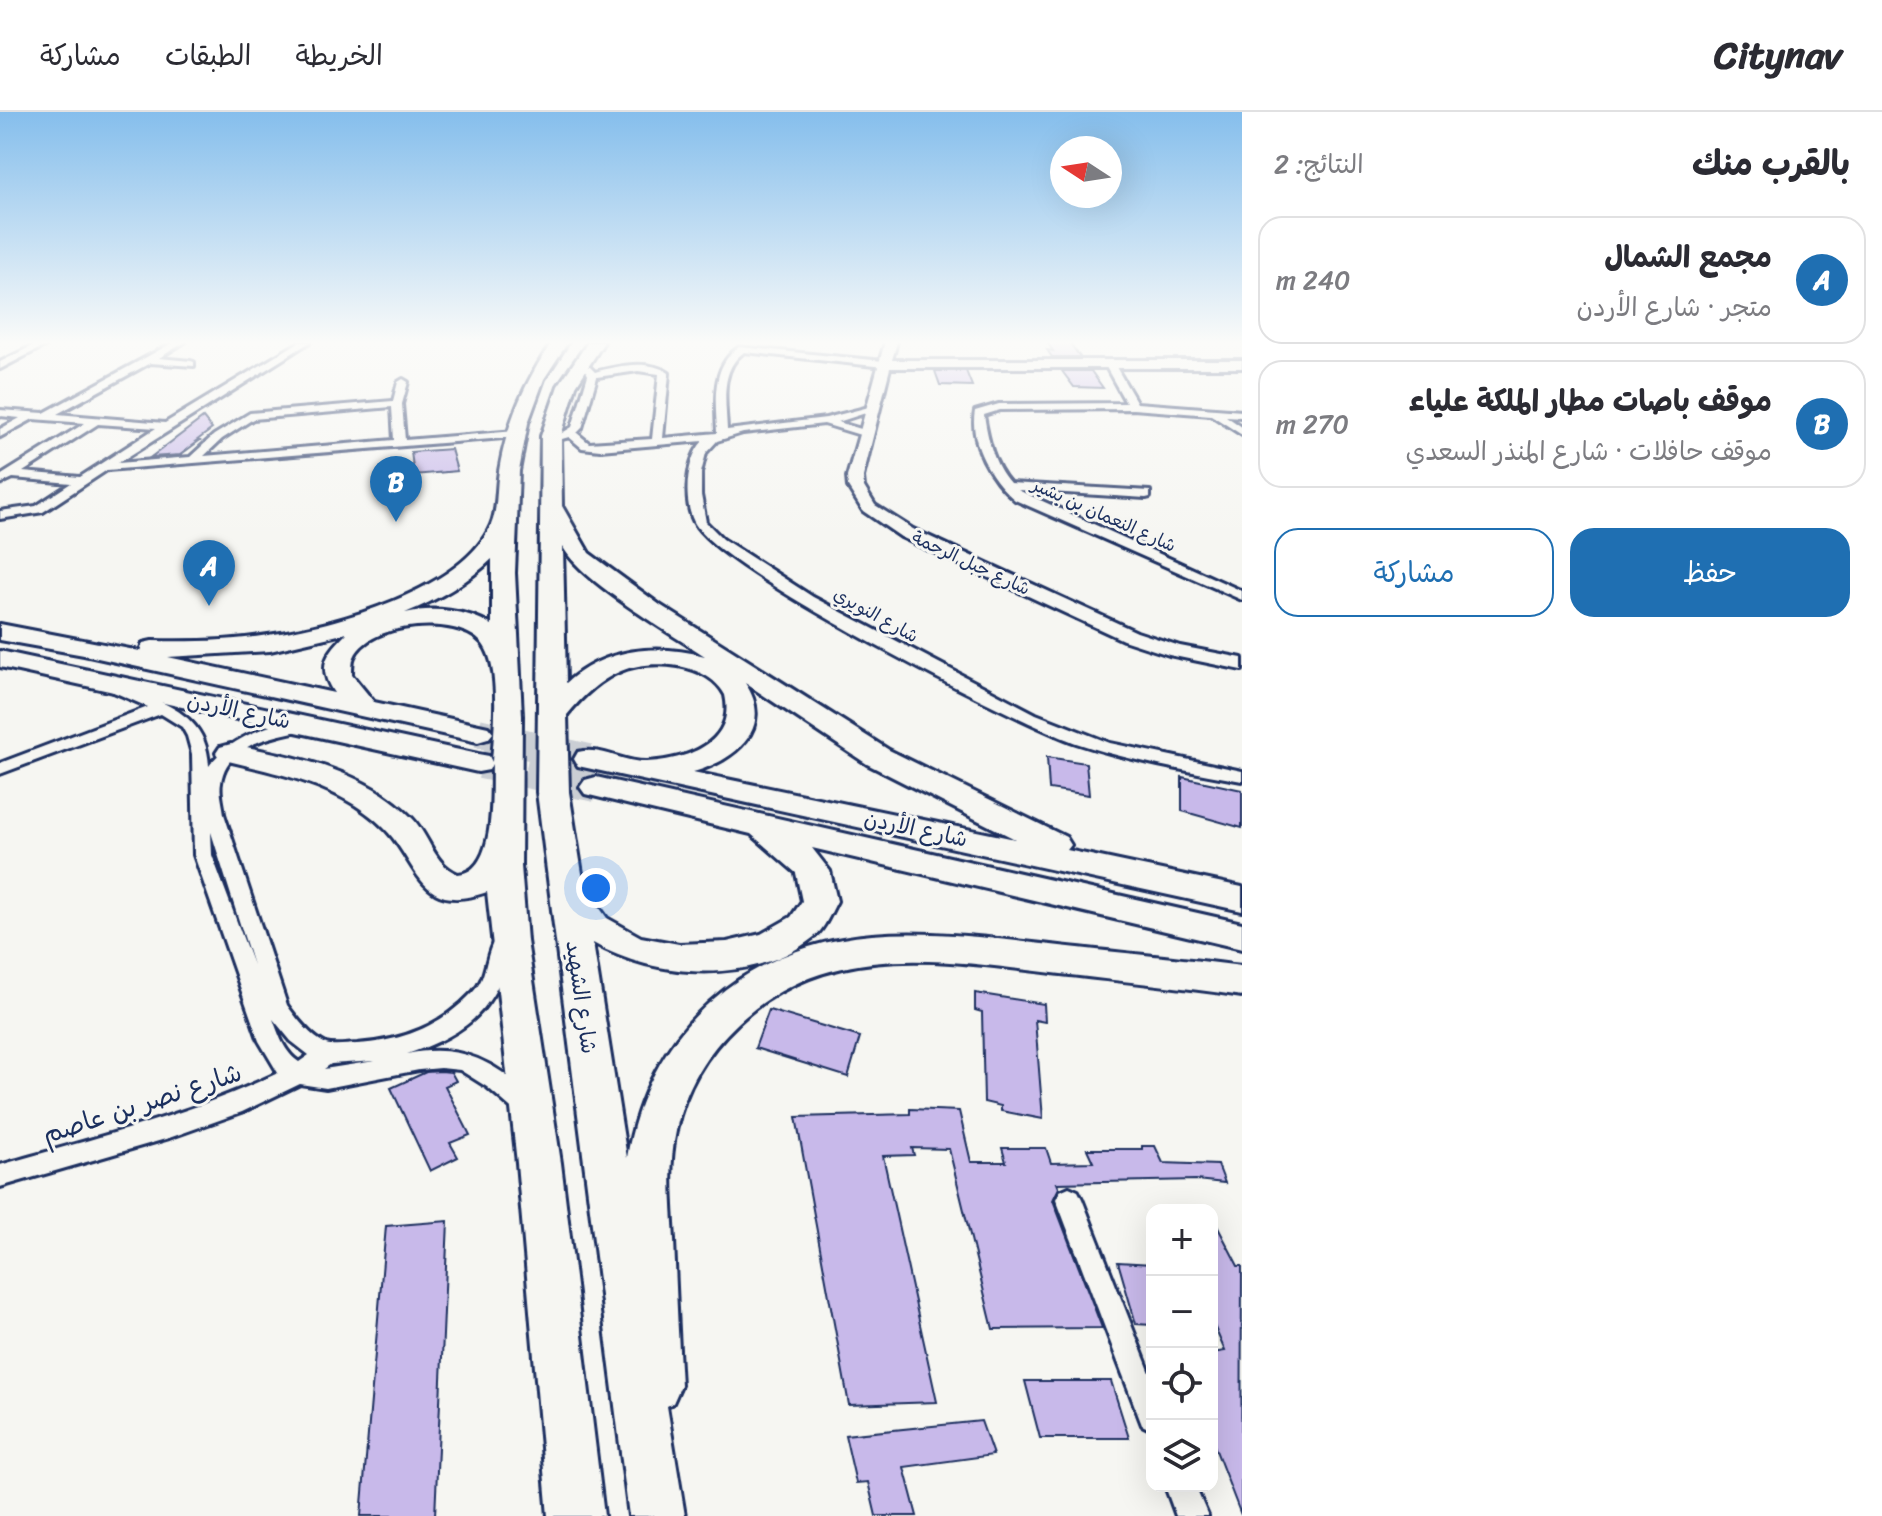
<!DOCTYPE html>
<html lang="ar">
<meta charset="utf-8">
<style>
body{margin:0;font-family:Sriracha,"Playpen Sans Arabic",sans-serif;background:#f7f7f7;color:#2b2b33;direction:rtl}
.controls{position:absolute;right:24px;bottom:24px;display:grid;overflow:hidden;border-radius:16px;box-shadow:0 8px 32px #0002}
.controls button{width:72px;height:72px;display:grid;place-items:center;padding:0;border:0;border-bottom:2px solid #e1e1e2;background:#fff;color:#2b2b33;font:40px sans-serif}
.compass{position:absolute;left:1050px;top:24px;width:72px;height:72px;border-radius:50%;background:#fff;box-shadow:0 8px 32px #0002;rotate:282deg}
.you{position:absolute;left:596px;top:776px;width:28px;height:28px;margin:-20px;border:6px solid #fff;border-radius:50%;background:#1a73e8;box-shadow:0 0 0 12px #1a73e833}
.badge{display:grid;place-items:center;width:52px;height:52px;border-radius:50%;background:#1f6fb2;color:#fff;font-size:26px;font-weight:700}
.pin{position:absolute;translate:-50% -66px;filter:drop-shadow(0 2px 4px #0008)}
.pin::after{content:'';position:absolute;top:42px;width:28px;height:24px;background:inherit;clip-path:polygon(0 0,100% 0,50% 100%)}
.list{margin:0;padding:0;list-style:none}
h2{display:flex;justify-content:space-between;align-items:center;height:104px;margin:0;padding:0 32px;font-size:34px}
h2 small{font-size:26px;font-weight:400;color:#7c7c81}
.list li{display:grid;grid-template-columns:52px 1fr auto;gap:24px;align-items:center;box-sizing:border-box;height:128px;margin:0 16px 16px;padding:0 16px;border:2px solid #e1e1e2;border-radius:24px}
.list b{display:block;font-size:30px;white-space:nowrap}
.list p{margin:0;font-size:26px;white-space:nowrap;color:#7c7c81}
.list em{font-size:26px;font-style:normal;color:#7c7c81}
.actions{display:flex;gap:16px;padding:24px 32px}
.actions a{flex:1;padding:18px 0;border:2px solid #1f6fb2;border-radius:24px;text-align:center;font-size:28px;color:#1f6fb2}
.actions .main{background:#1f6fb2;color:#fff}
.icon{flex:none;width:44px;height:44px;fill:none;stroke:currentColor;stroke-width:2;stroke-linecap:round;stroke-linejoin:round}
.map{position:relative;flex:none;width:1242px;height:1404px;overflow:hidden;direction:ltr}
header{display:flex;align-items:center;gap:48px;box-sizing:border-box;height:112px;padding:0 40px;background:#fff;border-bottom:2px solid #e1e1e2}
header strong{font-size:38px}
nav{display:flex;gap:44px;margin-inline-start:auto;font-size:28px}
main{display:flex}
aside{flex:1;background:#fff}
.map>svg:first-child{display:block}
.building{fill:#c8b9ea;stroke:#1b2f5e;stroke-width:2}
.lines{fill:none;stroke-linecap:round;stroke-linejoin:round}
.highway-tunnel{stroke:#caced4;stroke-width:30;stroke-dasharray:30 15;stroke-linecap:butt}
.street-casing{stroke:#1b2f5e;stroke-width:6}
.secondary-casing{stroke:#1b2f5e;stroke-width:6}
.highway-casing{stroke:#1b2f5e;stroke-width:6}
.street{fill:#f6f6f2;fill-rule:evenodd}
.secondary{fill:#f6f6f2;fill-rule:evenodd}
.highway{fill:#f6f6f2;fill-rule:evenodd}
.labels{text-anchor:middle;stroke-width:6;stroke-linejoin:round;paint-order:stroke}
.far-street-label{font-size:18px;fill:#1b2f5e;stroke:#f6f6f2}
.street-label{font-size:22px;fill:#1b2f5e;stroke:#f6f6f2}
.near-street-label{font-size:26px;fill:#1b2f5e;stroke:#f6f6f2}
</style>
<header>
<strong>Citynav</strong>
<nav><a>الخريطة</a><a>الطبقات</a><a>مشاركة</a></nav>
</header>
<main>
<aside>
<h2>بالقرب منك<small>النتائج: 2</small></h2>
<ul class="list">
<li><span class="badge">A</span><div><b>مجمع الشمال</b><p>متجر · شارع الأردن</p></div><em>240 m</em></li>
<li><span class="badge">B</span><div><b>موقف باصات مطار الملكة علياء</b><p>موقف حافلات · شارع المنذر السعدي</p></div><em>270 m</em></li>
</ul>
<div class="actions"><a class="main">حفظ</a><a>مشاركة</a></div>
</aside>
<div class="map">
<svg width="1242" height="1404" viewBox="0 0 1242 1404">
<rect width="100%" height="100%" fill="#f6f6f2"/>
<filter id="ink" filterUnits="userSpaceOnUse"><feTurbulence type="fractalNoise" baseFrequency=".0125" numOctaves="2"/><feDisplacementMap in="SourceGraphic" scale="16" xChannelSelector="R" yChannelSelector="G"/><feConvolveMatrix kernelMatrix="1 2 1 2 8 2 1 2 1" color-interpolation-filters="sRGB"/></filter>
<g filter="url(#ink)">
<g class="building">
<polygon points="1047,230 1069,230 1080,245 1052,245 1047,238 1053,239"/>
<polygon points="935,259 966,259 972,274 940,273"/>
<polygon points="1062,259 1091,259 1103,276 1074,275"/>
<polygon points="203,306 212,317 196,329 199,329 180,343 151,345"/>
<polygon points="451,337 457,359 414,363 411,340"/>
<polygon points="1047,645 1086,651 1089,683 1049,677"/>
<polygon points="1182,665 1242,678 1242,716 1182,699"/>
<polygon points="975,881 1044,892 1045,910 1035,908 1043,1007 1001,999 1001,994 984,990 982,900 975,898"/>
<polygon points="769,898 860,925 848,965 755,936"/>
<polygon points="441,959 451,960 456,969 445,974 470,1023 450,1031 458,1045 430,1059 391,976 426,960"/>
<polygon points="910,997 959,999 971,1050 1006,1050 1002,1036 1046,1036 1051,1051 1093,1050 1087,1037 1142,1037 1142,1034 1155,1034 1163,1051 1218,1053 1225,1071 1196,1068 1057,1071 1059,1076 1053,1088 1102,1216 993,1217 949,1037 912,1036 914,1043 883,1044 937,1290 849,1293 796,1005 910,1002"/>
<polygon points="1212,1104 1238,1154 1242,1154 1241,1403 1212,1328 1212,1241 1225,1239 1212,1209"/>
<polygon points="448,1109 435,1404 361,1404 386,1114"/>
<polygon points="1118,1150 1152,1152 1152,1213 1136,1212"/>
<polygon points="1025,1269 1111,1269 1129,1326 1040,1326"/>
<polygon points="981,1309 993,1343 904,1355 917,1404 876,1404 868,1370 856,1371 845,1323"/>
</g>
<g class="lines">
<g class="highway-tunnel">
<polyline points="478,621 589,647"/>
<polyline points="481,652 596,675"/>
</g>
<defs>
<g id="street">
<polygon points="40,230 52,230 0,257 0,250"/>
<path d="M174,230H185L159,246L191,249L194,250V254L150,251L57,302L165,311L299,230H310L118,351L190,345L214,323L250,301L393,289L398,270L403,267L408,270L402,292L405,328L516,319L521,322L516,325L107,358L43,400L0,407V399L36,394L71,371L13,366L0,372V364L85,311L33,307L0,325V317L20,306L0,304V298L44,301ZM392,295L394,328L204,344L222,327L253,307ZM98,312L156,316L80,365L23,360Z"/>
<path d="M739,235L884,249L889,252L884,255L744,240C719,258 726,291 727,318L826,306L873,294L878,297L838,310L871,320V324L867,325L824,312L743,321L717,329L706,341L701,361V383L706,410L723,427L813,485L1036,602L1110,631L1242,659V669C1186,659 1130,649 1076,631C1014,609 718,459 694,410C683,389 686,346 703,329L600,338L582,336L569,325L562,327L557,324L572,315L588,263L584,255H590L595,260C618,254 648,247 669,261L663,326L717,321C716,290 710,255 739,235ZM638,259L659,262L652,327L589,331L577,321L582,316L597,265Z"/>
<path d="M1111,252L1116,255L1137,291L1242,299V305L1226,304L1242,315V323L1211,303L1133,297L1000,298L984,303C988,327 993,352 1010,371L1150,379V385L1146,386L1018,378L1242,479V488L1015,388C991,368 969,331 975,299L999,292L1126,291L1106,255Z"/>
<path d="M115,570C127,574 139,580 151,585C184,600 207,614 209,654C227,628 281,603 312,610L314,613L312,616C279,624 226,629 221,671C219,681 223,692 224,702L287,893C297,907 310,924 326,932C335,935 348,932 357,932C403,929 441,914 473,880C487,866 485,845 494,829H508L511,834C497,897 467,922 407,942C449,933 483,943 516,971C524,978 532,984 537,994L533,1001L525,1004L517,1001L487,975L460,958L441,956L419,958L326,976L300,972L242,1000L169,1026L0,1075V1053C95,1026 189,1003 278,961L259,929L194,743L192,642L187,624L182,615L161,602L0,662V651L148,595L109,578L107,575L109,572ZM211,720L253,853L212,743ZM273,907L291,929L309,943L299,950C284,940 279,923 273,907ZM375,949L324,957L331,952Z"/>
<polygon points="1069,1075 1078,1079 1082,1087 1152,1266 1152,1318 1142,1313 1056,1087 1060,1079"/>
<polygon points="1165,1374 1195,1374 1208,1404 1176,1404"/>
</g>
<polygon id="secondary" points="885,230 897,230 892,248 1242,248 1242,256 890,256 863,365 864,375 875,393 913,417 1137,520 1180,534 1242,546 1242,558 1169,543 1123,528 901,425 863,399 848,375 847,365"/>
<g id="highway">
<path d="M552,230H568L544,267L528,311L519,359L515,461L522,604L521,754L527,829L561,1051L604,1404H548L517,1051L487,780C426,801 422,765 393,726C383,713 369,702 355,693C314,667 267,659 220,647L216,641L220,635L231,632C294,644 365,658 412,706C429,723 434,753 458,762C497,760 491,681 492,652L489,658L478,660L0,555V539L478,642L489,644L492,650C494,620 502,552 481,530C457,503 369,510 354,545C352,549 352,558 352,563L374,590L488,615L493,621L488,627L478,630L84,543L0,528V512L140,539L143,531L152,529C191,530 230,529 268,523C333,514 463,478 491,413C498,397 496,376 499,359C507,310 525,270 552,230ZM492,447V513C468,498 432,494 405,501C437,488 467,471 492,447ZM347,521C327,541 316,554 334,581L168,545L270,539Z"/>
<path d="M588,230H604L576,274L561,324L562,394L589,441L660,493L889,638L1066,725L1071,733L1067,738L1242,775V799L578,654L574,647L578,640C602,634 623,651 647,650C685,648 736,632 725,583C708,551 652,546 621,559C599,568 582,585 567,603L569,680L584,774L607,806L641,825L679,832L727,830L761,822L791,805L802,789L796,761L751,722L585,682L580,675L585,668L596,665L1242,811V837L812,736L830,759L837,789C831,800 824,818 814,825C754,873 656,867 593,831L627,1046C648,918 744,834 872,823C935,818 998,827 1060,834C1121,841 1182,846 1242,854V884C1182,875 1121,869 1061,862C949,849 829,825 738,911C706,941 685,975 676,1019C668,1055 672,1091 674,1128C676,1176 678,1225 681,1273L673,1291L667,1294L685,1404H629L537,680L541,324L558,274ZM563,435C581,469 670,521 705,544C656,531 605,536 566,571ZM745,571L867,652L1015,727L693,660C734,649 776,616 745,571Z"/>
</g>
</defs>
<use href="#street" class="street-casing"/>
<use href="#secondary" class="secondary-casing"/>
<use href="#highway" class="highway-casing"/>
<use href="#street" class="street"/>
<use href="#secondary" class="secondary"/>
<use href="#highway" class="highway"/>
</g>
</g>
<linearGradient id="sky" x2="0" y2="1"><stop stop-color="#85beec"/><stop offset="0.54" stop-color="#fbfbf9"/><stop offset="1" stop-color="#fbfbf9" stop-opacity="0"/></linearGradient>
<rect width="1242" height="427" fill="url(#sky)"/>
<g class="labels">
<g class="far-street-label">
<text transform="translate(1104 403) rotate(24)" y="6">شارع النعمان بن بشير</text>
<text transform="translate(971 451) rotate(25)" y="6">شارع جبل الرحمة</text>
<text transform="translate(876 503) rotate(29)" y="6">شارع النويري</text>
</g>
<g class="street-label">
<text transform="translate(239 598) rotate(12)" y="8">شارع الأردن</text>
<text transform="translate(916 716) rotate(12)" y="8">شارع الأردن</text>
<text transform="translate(582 885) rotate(82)" y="8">شارع الشهيد</text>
</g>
<g class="near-street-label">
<text transform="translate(142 991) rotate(-18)" y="9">شارع نصر بن عاصم</text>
</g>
</g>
</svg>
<div class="controls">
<button>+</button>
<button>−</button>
<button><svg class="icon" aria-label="locate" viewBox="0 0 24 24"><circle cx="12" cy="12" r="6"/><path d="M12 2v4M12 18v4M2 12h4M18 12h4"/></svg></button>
<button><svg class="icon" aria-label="layers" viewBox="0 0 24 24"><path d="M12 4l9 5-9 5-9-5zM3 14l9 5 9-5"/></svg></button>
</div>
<svg class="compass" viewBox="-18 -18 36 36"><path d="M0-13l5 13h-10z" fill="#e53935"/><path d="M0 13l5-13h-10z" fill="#7c7c81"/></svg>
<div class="you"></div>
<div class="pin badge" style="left:209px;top:494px">A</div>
<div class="pin badge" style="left:396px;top:410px">B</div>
</div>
</main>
